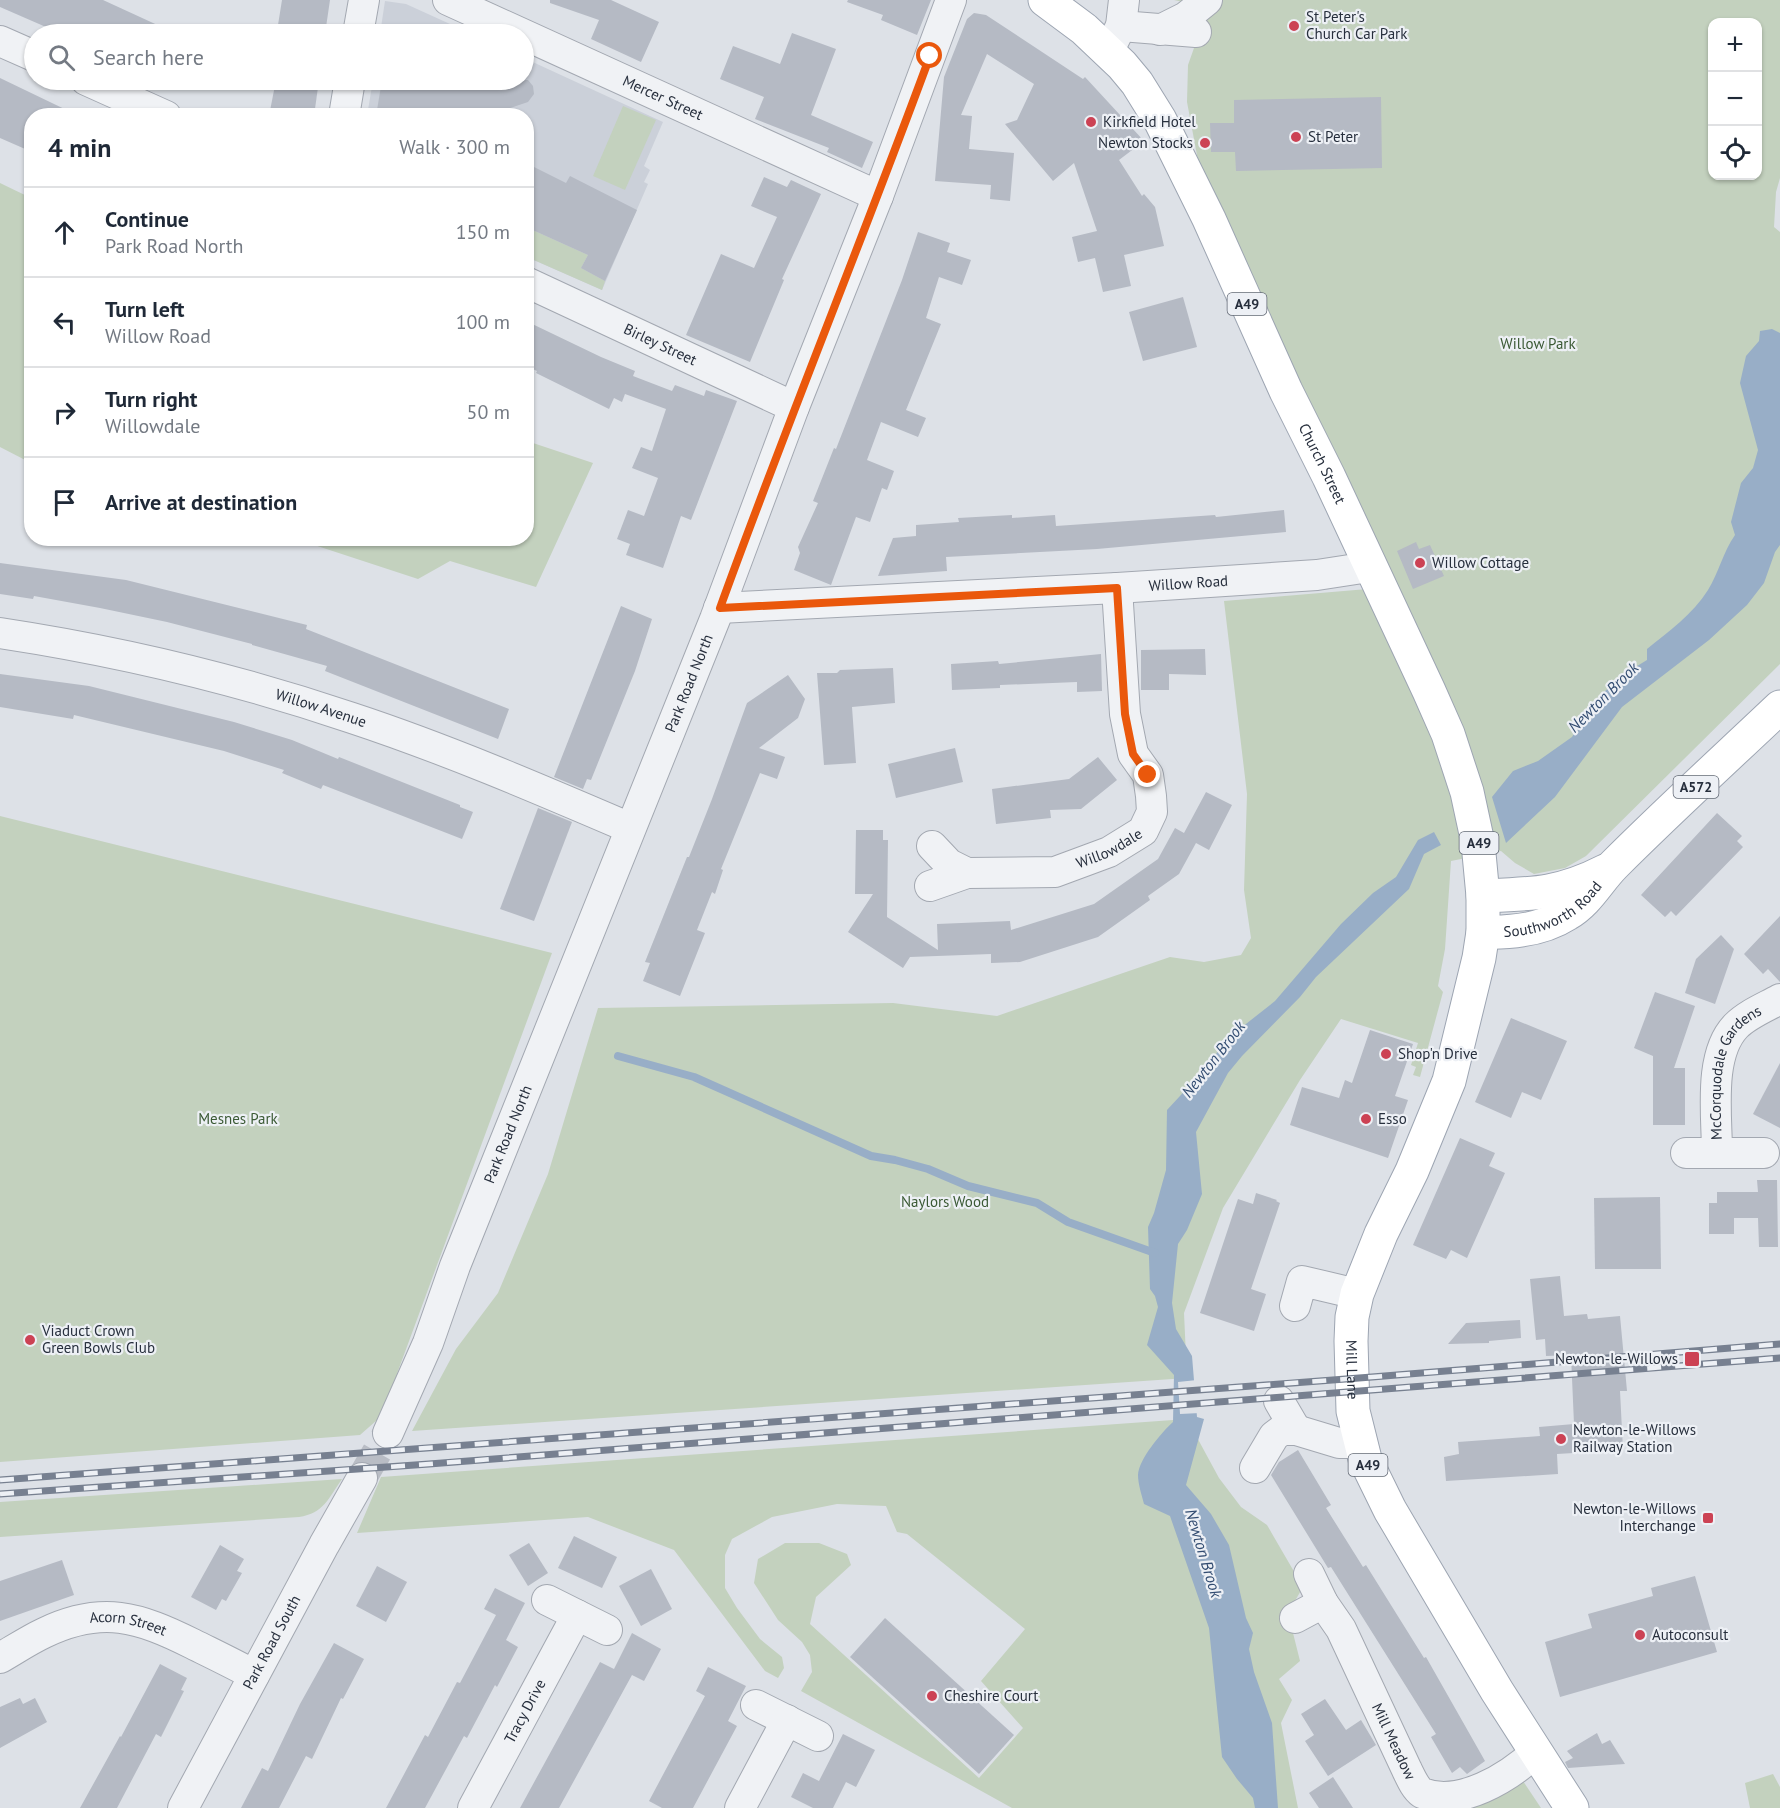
<!DOCTYPE html>
<meta charset="utf-8">
<style>
body{margin:0;font-family:"PT Sans",sans-serif;background:#f6f6f7;color:#1f2937}
.controls{position:absolute;right:18px;top:18px;display:grid;overflow:hidden;border-radius:12px;box-shadow:0 2px 4px #0004}
.controls button{width:54px;height:54px;display:grid;place-items:center;padding:0;border:0;border-bottom:2px solid #e0e1e3;background:#fff;color:#1f2937;font:30px sans-serif}
.stop{position:absolute;width:18px;height:18px;margin:-14px;border:4px solid #ea580c;border-radius:50%;background:#fff}
.stop.end{background:#ea580c;border-color:#fff;box-shadow:0 2px 6px #0008}
.list{margin:0;padding:0;list-style:none}
h2{display:flex;justify-content:space-between;align-items:center;height:78px;margin:0;padding:0 24px;font-size:26px}
h2 small{font-size:20px;font-weight:400;color:#747a83}
.list li{display:grid;grid-template-columns:39px 1fr auto;gap:18px;align-items:center;box-sizing:border-box;height:90px;padding:0 24px;border-top:2px solid #e0e1e3}
.list b{display:block;font-size:22px;white-space:nowrap}
.list p{margin:0;font-size:20px;white-space:nowrap;color:#747a83}
.list em{font-size:20px;font-style:normal;color:#747a83}
.icon{flex:none;width:33px;height:33px;fill:none;stroke:currentColor;stroke-width:2;stroke-linecap:round;stroke-linejoin:round}
.map{position:relative;flex:none;width:1780px;height:1808px;overflow:hidden}
.search{position:absolute;background:#fff;box-shadow:0 2px 4px #0004;left:24px;top:24px;width:510px;height:66px;display:flex;align-items:center;gap:15px;box-sizing:border-box;padding:0 21px;border-radius:33px;color:#747a83;font-size:22px}
.panel{position:absolute;background:#fff;box-shadow:0 2px 4px #0004;left:24px;top:108px;width:510px;height:438px;border-radius:24px}
.map>svg:first-child{display:block}
.built{fill:#cbd0d9}
.green{fill:#c3d1be;fill-rule:evenodd}
.water{fill:#98aec7}
.pier{fill:#dde1e7}
.lines{fill:none;stroke-linecap:round;stroke-linejoin:round}
.stream{stroke:#98aec7;stroke-width:8}
.building{fill:#b5bac4}
.minor-tunnel{stroke:#b9bdc5;stroke-width:30;stroke-dasharray:30 15;stroke-linecap:butt}
.minor-casing{stroke:#a3a8b1;stroke-width:32}
.major-casing{stroke:#9da5b2;stroke-width:35}
.minor{stroke:#f0f2f5;stroke-width:30}
.major{stroke:#fff;stroke-width:33}
.rail-casing{stroke:#778090;stroke-width:7}
.rail{stroke:#edf0f5;stroke-width:4.5;stroke-dasharray:14;stroke-linecap:butt}
.route{stroke:#ea580c;stroke-width:8}
.poi-dot{fill:#cc4254;stroke:#edf0f5;stroke-width:2}
.labels{text-anchor:middle;stroke-width:4.5;stroke-linejoin:round;paint-order:stroke}
.shield{fill:#edf0f5;stroke:#626974;stroke-width:1.5}
.shield-label{font-size:14px;font-weight:bold;fill:#272f3d}
.poi-label{font-size:15px;fill:#272f3d;stroke:#edf0f5;text-anchor:start}
.street-label{font-size:15px;fill:#272f3d;stroke:#edf0f5}
.park-label{font-size:15px;fill:#3a5934;stroke:#edf0f5}
.water-label{font-size:16px;font-style:italic;fill:#324c71;stroke:#edf0f5}
</style>
<div class="map">
<svg width="1780" height="1808" viewBox="0 0 1780 1808">
<rect width="100%" height="100%" fill="#dde1e7"/>
<g class="built">
<polygon points="385,1 406,4 472,34 380,34"/>
<polygon points="524,58 663,122 644,166 650,170 644,182 648,184 602,290 527,257 526,116 367,116 373,80 524,80"/>
</g>
<g class="green">
<path d="M1174,0H1780V178L1776,192L1774,227L1780,232V664L1586,856L1565,868L1534,874L1515,863L1501,851L1451,861L1445,949L1438,986L1443,992L1420,1077L1413,1075L1416,1067L1411,1065L1418,1043L1341,1019L1300,1080L1223,1208L1184,1313L1187,1378L412,1431L456,1349L498,1293L548,1174L598,1008L893,1003L997,1016L1170,957L1204,962L1241,955L1251,938L1244,890L1247,794L1224,601L1391,587L1209,219L1187,102L1188,65L1194,48L1202,6ZM1712,22H1758V176H1712Z"/>
<polygon points="623,106 656,120 625,190 593,176"/>
<polygon points="0,183 31,198 31,463 0,447"/>
<polygon points="526,227 588,255 581,268 605,281 602,290 527,257"/>
<polygon points="527,441 593,463 536,587 450,561 418,579 296,539 526,538"/>
<polygon points="0,816 552,953 398,1371 385,1413 360,1435 0,1462"/>
<polygon points="1187,1419 1219,1478 1241,1507 1267,1525 1303,1587 1288,1613 1300,1661 1279,1679 1292,1700 1281,1723 1298,1808 1012,1808 801,1691 812,1672 810,1655 802,1642 778,1620 754,1583 758,1559 785,1543 819,1543 847,1554 851,1565 816,1597 810,1624 979,1778 1023,1728 981,1681 1025,1629 907,1534 897,1532 886,1506 837,1504 772,1517 732,1539 725,1555 725,1588 737,1608 760,1639 782,1657 784,1668 778,1678 765,1671 674,1550 588,1517 357,1533 381,1477"/>
<path d="M342,1479C328,1499 324,1513 299,1517L0,1537V1502Z"/>
<polygon points="1773,1774 1780,1787 1780,1808 1750,1808 1745,1783"/>
<polygon points="1519,1775 1541,1808 1451,1808"/>
</g>
<g class="water">
<path d="M1772,329L1780,333V545L1775,552L1764,583L1747,605L1709,640L1622,707L1555,797L1506,843L1492,797L1513,771L1538,761L1572,737L1593,702L1624,674L1647,660V649C1668,632 1693,614 1708,590C1719,572 1723,552 1735,535L1731,522L1741,483L1753,468L1758,450L1740,383L1746,356L1759,341L1760,331Z"/>
<path d="M1434,832L1441,845L1424,854L1409,889L1316,977L1300,997L1242,1056L1228,1073L1196,1132L1202,1194L1187,1230L1178,1244L1172,1303L1176,1329L1192,1356L1197,1417L1204,1419L1186,1485L1211,1514L1229,1545L1246,1618L1253,1633L1249,1649L1254,1672L1272,1723L1278,1808H1255L1253,1798L1237,1779L1222,1757L1209,1628L1170,1516L1144,1504C1142,1496 1138,1484 1138,1475C1139,1459 1161,1433 1173,1422L1174,1375L1147,1345L1158,1307L1155,1296L1150,1289L1148,1227L1154,1213L1166,1170L1167,1110L1205,1069L1227,1039L1275,1001L1341,924L1373,893L1396,877L1418,840Z"/>
</g>
<polygon class="pier" points="1197,1380 1200,1413 1180,1414 1178,1382"/>
<g class="lines">
<polyline class="stream" points="618,1056 694,1077 871,1156 895,1160 928,1169 968,1186 1037,1203 1068,1222 1155,1253"/>
</g>
<g class="building">
<polygon points="0,0 103,0 177,34 62,34 0,7"/>
<polygon points="282,0 330,0 325,34 280,34 282,25 278,25"/>
<polygon points="550,0 611,0 659,22 641,62 591,39 599,20 550,3"/>
<polygon points="848,0 931,0 917,35 881,20 883,15 847,2"/>
<polygon points="974,13 986,15 1083,79 1085,77 1144,141 1119,160 1142,196 1144,194 1155,207 1164,246 1124,255 1131,286 1103,292 1095,258 1078,262 1072,237 1097,231 1074,163 1053,181 1005,124 1017,120 1034,84 987,54 961,115 972,116 969,149 1014,153 1010,201 990,199 991,185 935,181 944,77 967,19"/>
<polygon points="792,33 836,49 811,115 873,142 862,168 827,152 829,148 755,119 764,97 720,79 733,46 780,64"/>
<polygon points="0,78 79,116 32,116 32,152 0,138"/>
<polygon points="276,80 319,80 314,116 269,116"/>
<polygon points="382,80 528,80 533,86 534,94 528,102 487,116 376,116"/>
<polygon points="1381,97 1382,168 1236,171 1235,152 1211,152 1210,123 1234,123 1234,100"/>
<polygon points="526,163 566,183 570,176 637,210 605,281 581,268 588,255 526,227"/>
<polygon points="764,177 787,187 791,180 821,194 782,279 784,280 750,362 686,335 721,254 754,268 777,217 751,206"/>
<polygon points="918,232 950,243 947,252 971,260 962,285 939,277 926,318 941,324 906,410 926,418 918,437 881,422 867,460 894,471 887,490 882,488 870,522 856,517 831,585 794,570 800,553 798,547 818,503 813,501 834,448 836,449 902,280"/>
<polygon points="1183,297 1197,347 1143,361 1129,312"/>
<polygon points="526,321 601,357 635,371 633,376 672,391 675,385 704,396 706,390 737,401 691,520 681,516 663,568 626,555 630,544 617,539 628,510 644,516 658,478 632,468 641,447 652,451 666,409 625,394 622,402 614,398 609,409 536,373 537,371 526,366"/>
<polygon points="1284,510 1286,532 1097,549 946,557 947,571 878,576 893,538 916,536 916,525 959,522 958,518 1012,515 1012,518 1055,515 1056,526 1215,515 1216,517"/>
<polygon points="1416,542 1419,549 1430,545 1444,576 1413,589 1397,551"/>
<polygon points="0,563 126,580 307,625 306,629 509,709 498,739 325,671 327,666 252,645 252,644 167,622 100,608 34,596 33,599 0,594"/>
<polygon points="621,606 652,619 635,671 591,780 587,779 583,789 554,777"/>
<polygon points="1205,649 1206,675 1169,674 1169,690 1141,690 1141,650"/>
<polygon points="1101,654 1102,691 1077,692 1077,682 1000,685 1000,688 952,690 951,664 998,661 999,664"/>
<polygon points="893,668 895,703 852,707 856,763 824,765 817,673 837,673 840,670"/>
<polygon points="0,674 89,686 234,722 292,740 338,759 339,757 460,805 460,807 473,812 462,839 323,785 321,789 282,773 284,770 224,751 74,715 73,719 0,707"/>
<polygon points="788,675 805,699 798,718 759,748 785,757 777,779 760,773 721,869 723,870 715,894 712,892 697,930 705,933 680,996 643,981 650,963 645,962 687,857 689,857 712,799 747,703"/>
<polygon points="955,748 963,782 896,798 888,764"/>
<polygon points="1098,757 1117,780 1081,809 1050,810 1051,818 996,824 992,789 1069,779"/>
<polygon points="1206,792 1232,805 1209,850 1196,843 1179,874 1148,896 1150,900 1098,937 1020,962 991,963 991,954 910,957 903,968 848,932 873,894 855,894 856,830 883,830 883,840 888,840 887,917 938,950 937,924 1010,921 1011,930 1094,904 1158,859 1175,828 1184,833"/>
<polygon points="538,808 572,822 534,921 500,909"/>
<polygon points="1717,813 1742,836 1737,841 1743,847 1676,916 1671,911 1665,917 1641,895"/>
<polygon points="1780,916 1780,982 1768,969 1763,974 1744,954"/>
<polygon points="1721,935 1734,949 1715,1004 1685,993 1696,959"/>
<polygon points="1655,992 1695,1006 1674,1068 1685,1068 1685,1125 1653,1125 1653,1056 1634,1048"/>
<polygon points="1511,1018 1567,1041 1541,1100 1522,1092 1511,1118 1475,1102"/>
<polygon points="1370,1030 1413,1044 1395,1096 1408,1100 1388,1158 1290,1125 1302,1087 1339,1098 1345,1080 1352,1083"/>
<polygon points="1780,1063 1780,1128 1753,1114"/>
<polygon points="1460,1138 1495,1153 1489,1166 1505,1173 1467,1258 1451,1250 1446,1259 1413,1245"/>
<polygon points="1757,1180 1777,1180 1778,1247 1759,1247 1758,1218 1734,1218 1734,1234 1709,1234 1709,1203 1717,1203 1717,1192 1758,1192"/>
<polygon points="1256,1193 1277,1200 1276,1201 1280,1203 1251,1289 1266,1294 1254,1331 1200,1313 1238,1199 1253,1204"/>
<polygon points="1660,1197 1661,1269 1595,1269 1594,1198"/>
<polygon points="1560,1276 1564,1316 1587,1314 1588,1319 1620,1316 1627,1391 1620,1391 1623,1450 1557,1454 1558,1474 1446,1481 1444,1457 1459,1454 1458,1442 1540,1436 1539,1427 1574,1424 1571,1355 1546,1356 1545,1339 1536,1340 1530,1279"/>
<polygon points="1520,1320 1521,1338 1489,1341 1489,1343 1448,1344 1466,1323"/>
<polygon points="1298,1450 1331,1505 1326,1508 1363,1567 1366,1565 1424,1658 1426,1657 1485,1761 1467,1774 1460,1767 1452,1773 1431,1737 1436,1734 1331,1567 1328,1568 1271,1475 1279,1462"/>
<polygon points="574,1536 617,1557 602,1588 558,1568"/>
<polygon points="529,1543 548,1573 528,1586 509,1555"/>
<polygon points="220,1545 244,1559 237,1571 242,1573 226,1601 222,1599 216,1610 191,1597"/>
<polygon points="62,1560 74,1595 0,1621 0,1581"/>
<polygon points="377,1566 407,1582 386,1622 356,1606"/>
<polygon points="651,1569 672,1609 641,1626 619,1586"/>
<polygon points="1695,1576 1717,1652 1560,1697 1545,1642 1592,1628 1588,1614 1653,1596 1651,1588"/>
<polygon points="495,1588 525,1603 506,1640 518,1647 497,1687 495,1685 467,1738 464,1736 425,1808 386,1808 425,1735 428,1737 457,1682 460,1683 496,1615 484,1609"/>
<polygon points="885,1618 1014,1735 979,1774 850,1657"/>
<polygon points="632,1633 661,1649 644,1681 632,1675 559,1808 520,1808 600,1662 614,1669"/>
<polygon points="334,1643 364,1659 343,1699 341,1698 312,1759 306,1756 279,1808 241,1808 262,1768 268,1771 300,1704"/>
<polygon points="160,1664 187,1678 181,1690 184,1691 161,1737 156,1734 117,1808 80,1808 120,1736 121,1737"/>
<polygon points="708,1667 746,1686 728,1721 737,1726 693,1808 662,1808 649,1801 705,1696 696,1691"/>
<polygon points="20,1698 23,1704 35,1698 47,1722 0,1748 0,1707"/>
<polygon points="1325,1699 1346,1730 1361,1720 1376,1745 1328,1776 1305,1741 1314,1735 1301,1714"/>
<polygon points="1597,1733 1602,1744 1610,1740 1625,1764 1568,1768 1565,1762 1573,1758 1567,1751"/>
<polygon points="843,1734 875,1750 856,1787 846,1782 833,1808 813,1808 791,1797 803,1773 819,1781"/>
<polygon points="1333,1777 1353,1808 1319,1808 1309,1793"/>
</g>
<g class="lines">
<polyline class="minor-tunnel" points="362,1478 388,1433"/>
<defs>
<g id="minor">
<path id="s1" d="M448,0L878,196"/>
<polyline points="1121,26 1196,32"/>
<polyline points="1160,30 1186,17 1207,0"/>
<polyline points="358,34 364,0"/>
<polyline points="0,41 34,56"/>
<polyline points="1112,44 1121,26 1124,0"/>
<polyline points="86,80 166,116"/>
<polyline points="344,116 350,80"/>
<path id="s2" d="M526,282L794,407"/>
<path id="s3" d="M719,608L1117,588L1317,575L1369,567"/>
<path id="s4" d="M0,633C119,651 237,679 352,718C446,749 539,789 630,828"/>
<path id="s5" d="M932,846L949,864L967,873L1055,872L1109,852L1143,831L1152,812L1151,796L1148,775L1133,754L1125,714L1117,588"/>
<polyline points="930,886 967,873"/>
<polyline points="1686,1153 1717,1153"/>
<path id="s6" d="M1764,1153H1717C1717,1115 1708,1055 1736,1026C1748,1014 1766,1007 1780,999"/>
<polyline points="1295,1306 1302,1281 1357,1294"/>
<polyline points="1279,1401 1296,1430"/>
<path id="s7" d="M388,1433L428,1343L455,1266L715,619L794,407L878,196L951,0"/>
<polyline points="1255,1468 1274,1436 1282,1430 1296,1430 1339,1443 1360,1443"/>
<path id="s8" d="M1309,1574L1323,1603L1341,1629L1407,1770C1411,1778 1415,1788 1422,1793C1460,1808 1509,1777 1536,1752"/>
<polyline points="547,1600 607,1630"/>
<polyline points="1295,1618 1323,1603"/>
<path id="s9" d="M0,1658C14,1650 29,1640 44,1633C102,1605 139,1617 193,1644C213,1654 234,1664 254,1675"/>
<polyline points="756,1705 818,1736"/>
<path id="s10" d="M183,1808L324,1545L362,1478"/>
<path id="s11" d="M473,1808L577,1615"/>
<polyline points="740,1808 787,1720"/>
</g>
<g id="major">
<path id="s12" d="M1045,0L1084,29L1122,65L1137,83L1160,120L1209,219L1286,391L1329,477L1429,691L1448,734L1467,792L1478,843L1483,896V932L1479,958L1449,1081L1412,1171L1381,1234L1357,1294L1352,1317L1351,1341L1353,1411L1365,1459L1390,1510L1497,1691L1572,1808"/>
<path d="M1483,896C1533,894 1560,894 1605,871"/>
<path id="s13" d="M1483,932C1512,933 1542,930 1567,914C1588,902 1598,881 1614,865C1668,811 1725,759 1780,707"/>
</g>
</defs>
<use href="#minor" class="minor-casing"/>
<use href="#major" class="major-casing"/>
<use href="#minor" class="minor"/>
<use href="#major" class="major"/>
<defs>
<g id="rail">
<polyline points="0,1480 1372,1377 1780,1344"/>
<polyline points="0,1494 429,1464 1780,1358"/>
</g>
</defs>
<use href="#rail" class="rail-casing"/>
<use href="#rail" class="rail"/>
</g>
<g class="lines">
<path class="route" d="M930,56C862,241 787,423 720,608L1117,588L1125,714L1133,754L1148,775"/>
</g>
<g class="poi-dot">
<circle cx="1294" cy="26" r="6"/>
<circle cx="1091" cy="122" r="6"/>
<circle cx="1296" cy="137" r="6"/>
<circle cx="1205" cy="143" r="6"/>
<circle cx="1420" cy="563" r="6"/>
<circle cx="1386" cy="1054" r="6"/>
<circle cx="1366" cy="1119" r="6"/>
<circle cx="30" cy="1340" r="6"/>
<rect x="1684" y="1351" width="16" height="16" rx="3"/>
<circle cx="1561" cy="1439" r="6"/>
<rect x="1702" y="1512" width="12" height="12" rx="3"/>
<circle cx="1640" cy="1635" r="6"/>
<circle cx="932" cy="1696" r="6"/>
</g>
<g class="labels">
<g class="shield">
<rect x="1227.5" y="293" width="39" height="22" rx="4.5"/>
<rect x="1673.5" y="776" width="45" height="22" rx="4.5"/>
<rect x="1459.5" y="832" width="39" height="22" rx="4.5"/>
<rect x="1348.5" y="1454" width="39" height="22" rx="4.5"/>
</g>
<g class="shield-label">
<text x="1247" y="309">A49</text>
<text x="1696" y="792">A572</text>
<text x="1479" y="848">A49</text>
<text x="1368" y="1470">A49</text>
</g>
<g class="poi-label">
<text x="1306" y="22">St Peter's<tspan x="1306" dy="17">Church Car Park</tspan></text>
<text x="1103" y="127">Kirkfield Hotel</text>
<text x="1308" y="142">St Peter</text>
<text x="1193" y="148" text-anchor="end">Newton Stocks</text>
<text x="1432" y="568">Willow Cottage</text>
<text x="1398" y="1059">Shop'n Drive</text>
<text x="1378" y="1124">Esso</text>
<text x="42" y="1336">Viaduct Crown<tspan x="42" dy="17">Green Bowls Club</tspan></text>
<text x="1678" y="1364" text-anchor="end">Newton-le-Willows</text>
<text x="1573" y="1435">Newton-le-Willows<tspan x="1573" dy="17">Railway Station</tspan></text>
<text x="1696" y="1514" text-anchor="end">Newton-le-Willows<tspan x="1696" dy="17">Interchange</tspan></text>
<text x="1652" y="1640">Autoconsult</text>
<text x="944" y="1701">Cheshire Court</text>
</g>
<g class="street-label">
<text dy="5" stroke="none"><textPath href="#s1" startOffset="236">Mercer Street</textPath></text>
<text dy="5" stroke="none"><textPath href="#s2" startOffset="148">Birley Street</textPath></text>
<text dy="5" stroke="none"><textPath href="#s12" startOffset="548">Church Street</textPath></text>
<text dy="5" stroke="none"><textPath href="#s3" startOffset="470">Willow Road</textPath></text>
<text dy="5" stroke="none"><textPath href="#s7" startOffset="808">Park Road North</textPath></text>
<text dy="5" stroke="none"><textPath href="#s4" startOffset="330">Willow Avenue</textPath></text>
<text dy="5" stroke="none"><textPath href="#s5" startOffset="192">Willowdale</textPath></text>
<text dy="5" stroke="none"><textPath href="#s13" startOffset="76">Southworth Road</textPath></text>
<text dy="5" stroke="none"><textPath href="#s6" startOffset="134">McCorquodale Gardens</textPath></text>
<text dy="5" stroke="none"><textPath href="#s7" startOffset="322">Park Road North</textPath></text>
<text dy="5" stroke="none"><textPath href="#s12" startOffset="1510">Mill Lane</textPath></text>
<text dy="5" stroke="none"><textPath href="#s9" startOffset="138">Acorn Street</textPath></text>
<text dy="5" stroke="none"><textPath href="#s10" startOffset="188">Park Road South</textPath></text>
<text dy="5" stroke="none"><textPath href="#s11" startOffset="110">Tracy Drive</textPath></text>
<text dy="5" stroke="none"><textPath href="#s8" startOffset="188">Mill Meadow</textPath></text>
</g>
<g class="park-label">
<text x="1538" y="349">Willow Park</text>
<text x="238" y="1124">Mesnes Park</text>
<text x="945" y="1207">Naylors Wood</text>
</g>
<g class="water-label">
<text transform="translate(1603 697) rotate(-45)" y="6">Newton Brook</text>
<text transform="translate(1213 1059) rotate(-52)" y="6">Newton Brook</text>
<text transform="translate(1204 1553) rotate(73)" y="6">Newton Brook</text>
</g>
</g>
</svg>
<div class="controls">
<button>+</button>
<button>−</button>
<button><svg class="icon" aria-label="locate" viewBox="0 0 24 24"><circle cx="12" cy="12" r="6"/><path d="M12 2v4M12 18v4M2 12h4M18 12h4"/></svg></button>
</div>
<div class="stop" style="left:930px;top:56px"></div>
<div class="stop end" style="left:1148px;top:775px"></div>
<div class="search"><svg class="icon" aria-label="search" viewBox="0 0 24 24"><circle cx="10" cy="10" r="6"/><path d="M15 15l6 6"/></svg>Search here</div>
<section class="panel">
<h2>4 min<small>Walk · 300 m</small></h2>
<ul class="list">
<li><svg class="icon" aria-label="ahead" viewBox="0 0 24 24"><path d="M12 20V5M6 11l6-6 6 6"/></svg><div><b>Continue</b><p>Park Road North</p></div><em>150 m</em></li>
<li><svg class="icon" aria-label="left" viewBox="0 0 24 24"><path d="M17 20v-9H6M10 6l-5 5 5 5"/></svg><div><b>Turn left</b><p>Willow Road</p></div><em>100 m</em></li>
<li><svg class="icon" aria-label="right" viewBox="0 0 24 24"><path d="M7 20v-9h11M14 6l5 5-5 5"/></svg><div><b>Turn right</b><p>Willowdale</p></div><em>50 m</em></li>
<li><svg class="icon" aria-label="arrive" viewBox="0 0 24 24"><path d="M6 21V4h12l-3 4 3 4H6"/></svg><div><b>Arrive at destination</b></div></li>
</ul>
</section>
</div>
